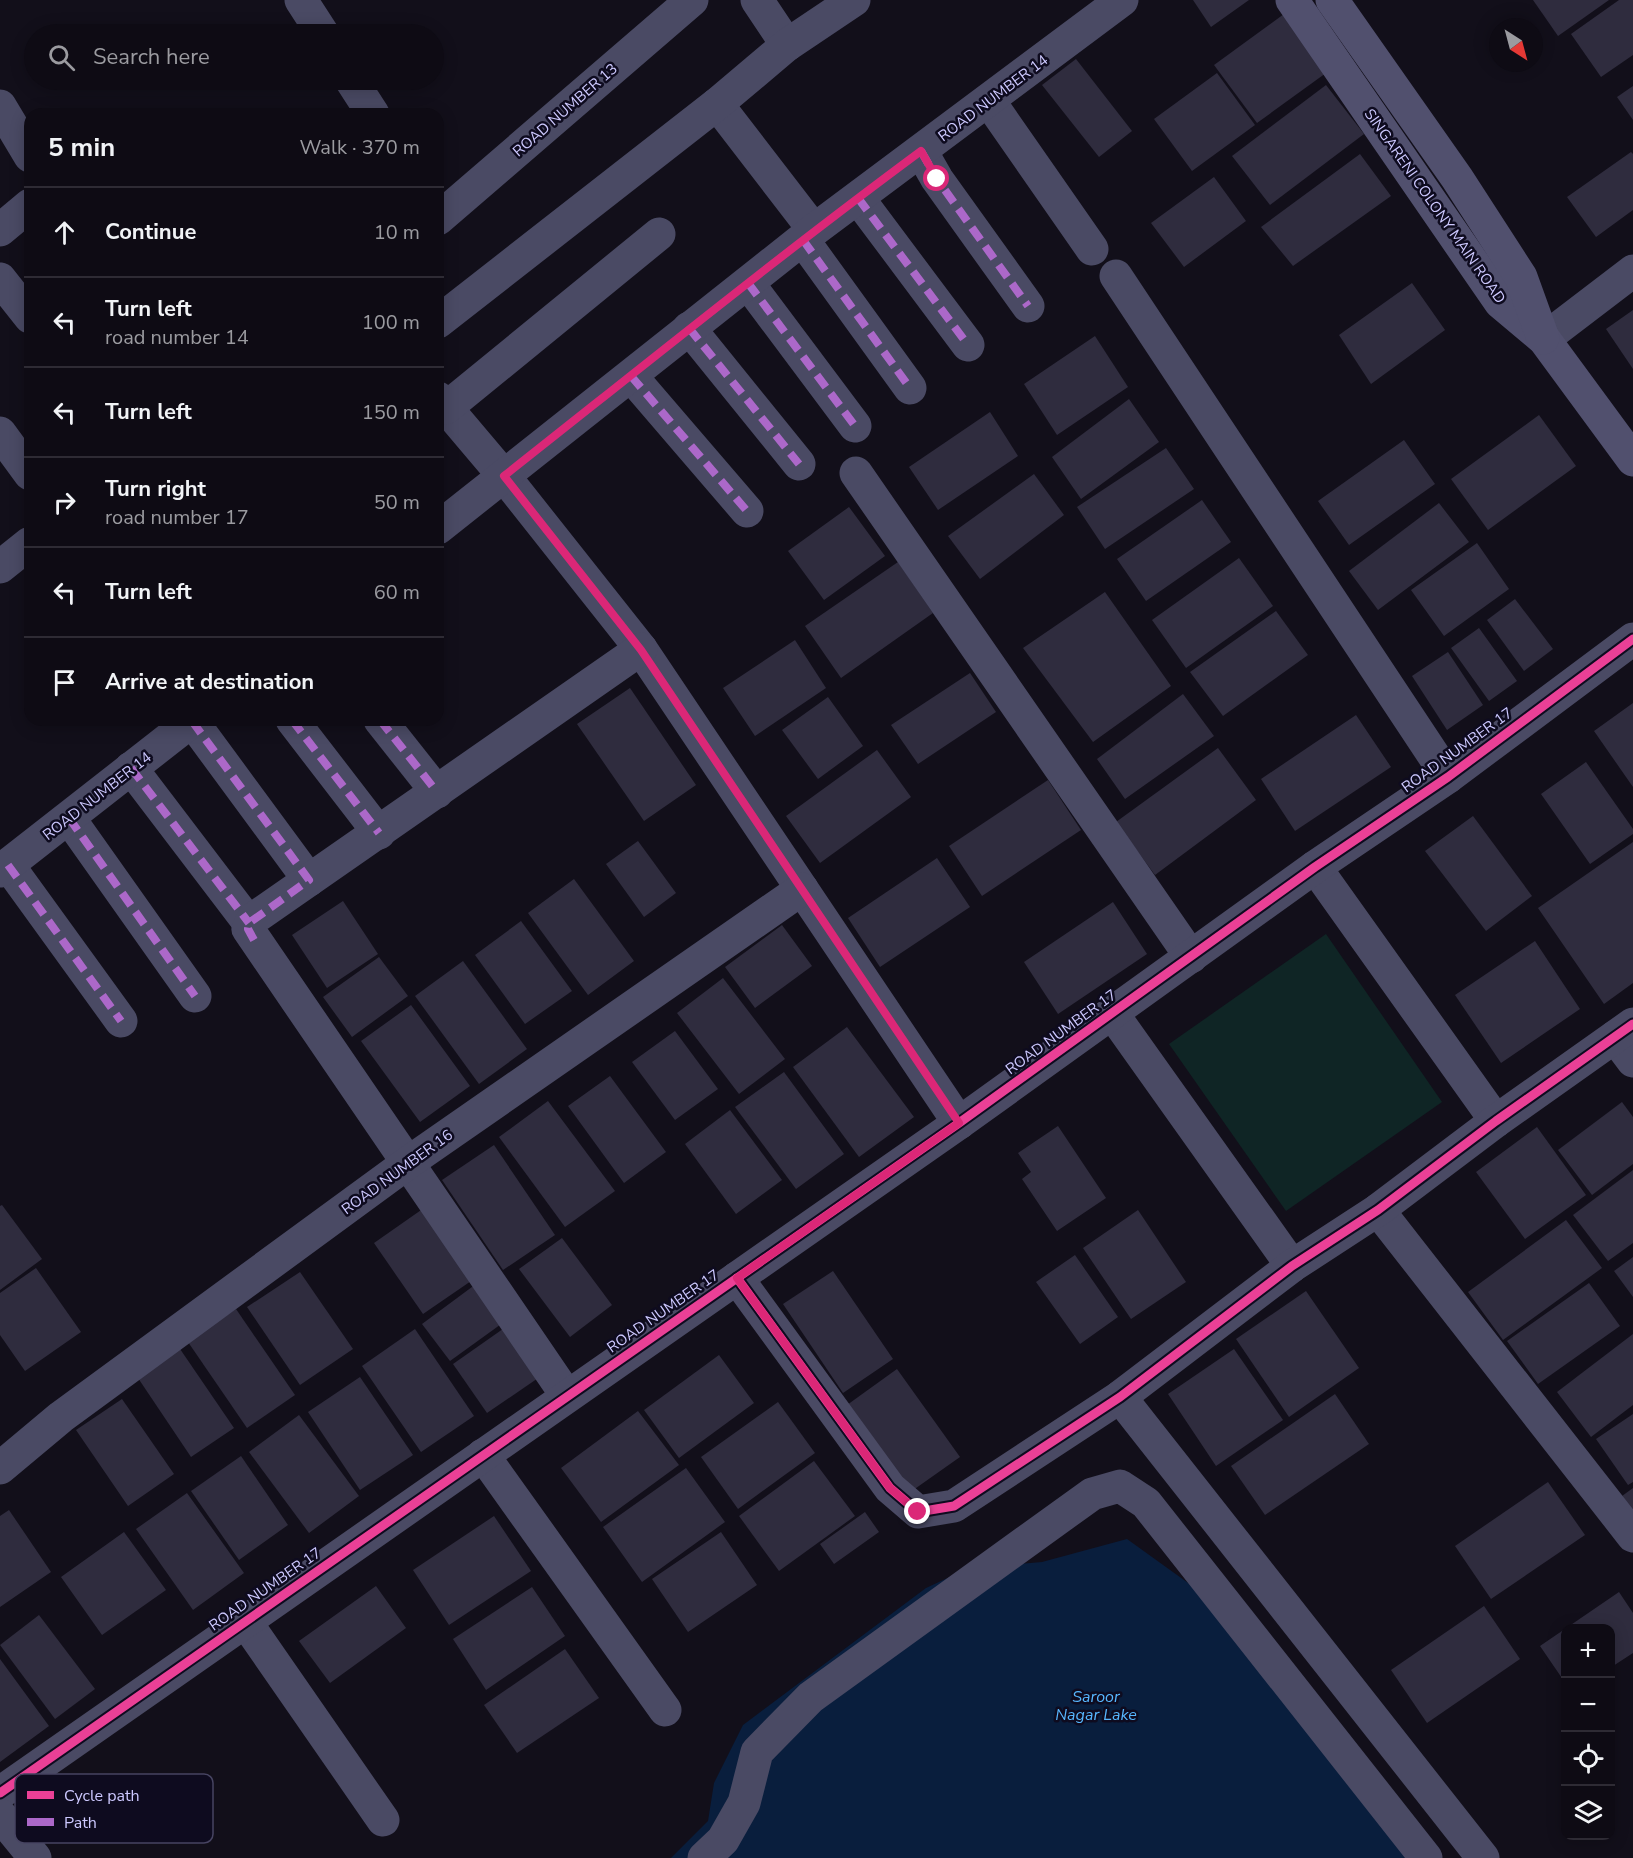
<!DOCTYPE html>
<meta charset="utf-8">
<style>
body{margin:0;font-family:"Nunito Sans",sans-serif;background:#1c1922;color:#f1f3f6}
.controls{position:absolute;right:18px;bottom:18px;display:grid;overflow:hidden;border-radius:12px;box-shadow:0 3px 15px #0003}
.controls button{width:54px;height:54px;display:grid;place-items:center;padding:0;border:0;border-bottom:2px solid #2e2b34;background:#0e0b14;color:#f1f3f6;font:30px sans-serif}
.compass{position:absolute;left:1489px;top:18px;width:54px;height:54px;border-radius:50%;background:#0e0b14;box-shadow:0 3px 15px #0003;rotate:144deg}
.stop{position:absolute;width:18px;height:18px;margin:-14px;border:4px solid #db2777;border-radius:50%;background:#fff}
.stop.end{background:#db2777;border-color:#fff;box-shadow:0 2px 6px #0008}
.list{margin:0;padding:0;list-style:none}
h2{display:flex;justify-content:space-between;align-items:center;height:78px;margin:0;padding:0 24px;font-size:26px}
h2 small{font-size:20px;font-weight:400;color:#9b9ba0}
.list li{display:grid;grid-template-columns:39px 1fr auto;gap:18px;align-items:center;box-sizing:border-box;height:90px;padding:0 24px;border-top:2px solid #2e2b34}
.list b{display:block;font-size:22px;white-space:nowrap}
.list p{margin:0;font-size:20px;white-space:nowrap;color:#9b9ba0}
.list em{font-size:20px;font-style:normal;color:#9b9ba0}
.icon{flex:none;width:33px;height:33px;fill:none;stroke:currentColor;stroke-width:2;stroke-linecap:round;stroke-linejoin:round}
.map{position:relative;flex:none;width:1633px;height:1858px;overflow:hidden}
.search{position:absolute;background:#0e0b14;box-shadow:0 3px 15px #0003;left:24px;top:24px;width:420px;height:66px;display:flex;align-items:center;gap:15px;box-sizing:border-box;padding:0 21px;border-radius:33px;color:#9b9ba0;font-size:22px}
.panel{position:absolute;background:#0e0b14;box-shadow:0 3px 15px #0003;left:24px;top:108px;width:420px;height:618px;border-radius:18px}
.map>svg:first-child{display:block}
.green{fill:#0f2525}
.water{fill:#091e3d}
.building{fill:#2f2c3e}
.lines{fill:none;stroke-linecap:round;stroke-linejoin:round}
.street{stroke:#4a4a64;stroke-width:33}
.secondary{stroke:#51506e;stroke-width:33}
.quiet{stroke:#ac68c9;stroke-width:8;stroke-dasharray:15 8;stroke-linecap:butt}
.cycleway-casing{stroke:#0e0b1f;stroke-width:13}
.cycleway{stroke:#ea4096;stroke-width:9}
.route{stroke:#db2777;stroke-width:8}
.labels{text-anchor:middle;stroke-width:5;stroke-linejoin:round;paint-order:stroke}
.street-label{font-size:15px;fill:#cdc9ff;stroke:#0e0b1f}
.water-label{font-size:16px;font-style:italic;fill:#57b7ff;stroke:#0e0b1f}
.key{fill:#0e0b1f;stroke:#474462;stroke-width:1.5}
.key-label{font-size:16px;fill:#cdc9ff}
</style>
<div class="map">
<svg width="1633" height="1858" viewBox="0 0 1633 1858">
<rect width="100%" height="100%" fill="#120f1a"/>
<polygon class="green" points="1326,934 1442,1102 1286,1211 1169,1044"/>
<polygon class="water" points="1127,1539 1209,1598 1419,1858 671,1858 708,1821 714,1783 743,1725 926,1588 969,1568 1042,1562"/>
<g class="building">
<polygon points="1193,0 1249,0 1211,27"/>
<polygon points="1533,0 1609,0 1558,36"/>
<polygon points="1619,0 1633,0 1633,55 1601,77 1571,34"/>
<polygon points="1284,14 1326,73 1257,123 1214,65"/>
<polygon points="1076,59 1132,131 1099,157 1042,85"/>
<polygon points="1217,73 1255,125 1192,171 1154,119"/>
<polygon points="1326,85 1364,134 1270,205 1232,156"/>
<polygon points="1633,86 1633,120 1617,97"/>
<polygon points="1631,152 1633,154 1633,210 1596,237 1567,197"/>
<polygon points="1360,154 1391,196 1293,266 1261,227"/>
<polygon points="1214,177 1246,221 1184,267 1151,223"/>
<polygon points="1412,283 1445,330 1371,384 1339,335"/>
<polygon points="1633,310 1633,369 1606,329"/>
<polygon points="1095,336 1128,387 1057,435 1024,384"/>
<polygon points="1129,399 1159,442 1081,499 1052,457"/>
<polygon points="990,412 1018,456 938,510 909,467"/>
<polygon points="1539,415 1576,466 1488,530 1451,479"/>
<polygon points="1404,440 1435,484 1349,545 1318,501"/>
<polygon points="1166,448 1194,489 1105,549 1077,507"/>
<polygon points="1034,474 1064,515 980,579 948,536"/>
<polygon points="1202,500 1231,542 1146,601 1117,559"/>
<polygon points="1439,503 1469,542 1378,610 1349,571"/>
<polygon points="849,507 885,556 824,600 788,551"/>
<polygon points="1477,543 1509,589 1444,636 1411,590"/>
<polygon points="1239,558 1273,606 1186,668 1152,620"/>
<polygon points="898,562 933,613 841,678 805,626"/>
<polygon points="1105,592 1171,686 1093,742 1023,648"/>
<polygon points="1515,599 1553,649 1524,671 1487,620"/>
<polygon points="1276,611 1308,655 1223,716 1190,672"/>
<polygon points="1479,628 1517,681 1489,701 1451,648"/>
<polygon points="795,640 826,688 755,736 723,688"/>
<polygon points="1448,652 1483,705 1447,730 1412,676"/>
<polygon points="970,673 996,712 918,764 891,725"/>
<polygon points="630,688 696,785 644,821 577,724"/>
<polygon points="1183,694 1214,736 1125,799 1097,759"/>
<polygon points="828,697 863,746 818,779 782,730"/>
<polygon points="1633,703 1633,787 1594,731"/>
<polygon points="1356,715 1391,767 1295,831 1261,779"/>
<polygon points="1218,748 1256,800 1155,875 1116,822"/>
<polygon points="877,750 911,797 820,863 786,816"/>
<polygon points="1586,762 1633,829 1633,834 1590,864 1541,794"/>
<polygon points="1048,780 1081,830 982,896 949,846"/>
<polygon points="1473,816 1532,896 1486,931 1425,851"/>
<polygon points="638,841 676,893 644,917 606,864"/>
<polygon points="1633,842 1633,983 1604,1004 1538,908"/>
<polygon points="937,858 970,907 880,967 848,918"/>
<polygon points="574,879 634,961 588,995 528,913"/>
<polygon points="343,901 378,954 327,988 292,935"/>
<polygon points="1113,902 1147,954 1058,1014 1024,962"/>
<polygon points="521,921 572,991 525,1024 475,955"/>
<polygon points="782,925 812,966 755,1008 725,967"/>
<polygon points="1535,941 1580,1009 1501,1063 1455,995"/>
<polygon points="379,957 408,996 352,1037 323,997"/>
<polygon points="463,961 527,1049 479,1084 415,996"/>
<polygon points="723,978 785,1059 739,1094 677,1013"/>
<polygon points="411,1005 470,1086 420,1122 361,1041"/>
<polygon points="847,1027 914,1117 859,1157 793,1067"/>
<polygon points="675,1031 718,1089 675,1120 632,1062"/>
<polygon points="784,1072 844,1154 796,1189 735,1107"/>
<polygon points="610,1076 666,1152 624,1183 568,1106"/>
<polygon points="548,1101 615,1191 565,1227 499,1137"/>
<polygon points="1622,1102 1633,1117 1633,1164 1592,1195 1558,1150"/>
<polygon points="730,1110 782,1180 736,1214 685,1144"/>
<polygon points="1058,1126 1106,1198 1057,1231 1022,1179 1031,1172 1018,1153"/>
<polygon points="1537,1127 1586,1195 1525,1239 1476,1172"/>
<polygon points="494,1145 555,1235 503,1270 442,1180"/>
<polygon points="1633,1170 1633,1243 1608,1261 1573,1215"/>
<polygon points="2,1205 42,1259 0,1290 0,1206"/>
<polygon points="424,1208 474,1279 423,1314 374,1243"/>
<polygon points="1138,1210 1186,1282 1131,1319 1083,1248"/>
<polygon points="1566,1220 1602,1268 1503,1340 1468,1292"/>
<polygon points="562,1238 612,1305 570,1337 519,1269"/>
<polygon points="1075,1255 1118,1317 1080,1344 1036,1282"/>
<polygon points="1633,1257 1633,1297 1614,1271"/>
<polygon points="36,1268 81,1332 25,1371 0,1335 0,1293"/>
<polygon points="833,1271 893,1359 843,1393 783,1304"/>
<polygon points="300,1272 353,1349 300,1385 247,1307"/>
<polygon points="1589,1283 1620,1326 1538,1384 1507,1341"/>
<polygon points="476,1284 504,1322 450,1361 422,1324"/>
<polygon points="1306,1291 1359,1368 1289,1417 1236,1339"/>
<polygon points="236,1309 295,1395 247,1428 188,1342"/>
<polygon points="510,1324 544,1374 487,1413 453,1364"/>
<polygon points="415,1329 474,1416 421,1452 362,1366"/>
<polygon points="1633,1334 1633,1405 1591,1437 1557,1392"/>
<polygon points="178,1346 234,1428 191,1457 136,1375"/>
<polygon points="1234,1349 1283,1420 1216,1466 1168,1394"/>
<polygon points="719,1355 754,1403 679,1458 644,1410"/>
<polygon points="897,1369 960,1457 909,1493 847,1405"/>
<polygon points="360,1377 413,1455 360,1490 308,1412"/>
<polygon points="1335,1394 1369,1444 1265,1515 1231,1466"/>
<polygon points="122,1399 174,1474 128,1506 76,1430"/>
<polygon points="778,1402 815,1453 738,1509 701,1457"/>
<polygon points="638,1411 679,1465 601,1522 561,1468"/>
<polygon points="1633,1414 1633,1482 1628,1485 1596,1439"/>
<polygon points="299,1415 359,1496 309,1533 249,1452"/>
<polygon points="241,1456 288,1525 239,1560 191,1491"/>
<polygon points="814,1461 855,1516 779,1571 739,1516"/>
<polygon points="686,1468 725,1522 642,1582 603,1527"/>
<polygon points="1548,1482 1585,1535 1491,1599 1455,1546"/>
<polygon points="1633,1488 1633,1512 1622,1496"/>
<polygon points="187,1493 244,1573 193,1610 136,1529"/>
<polygon points="9,1510 51,1572 0,1607 0,1516"/>
<polygon points="865,1512 879,1532 834,1564 820,1544"/>
<polygon points="494,1516 531,1571 449,1625 413,1570"/>
<polygon points="124,1532 166,1590 102,1635 61,1577"/>
<polygon points="721,1532 757,1585 688,1632 652,1579"/>
<polygon points="376,1586 406,1628 330,1683 299,1641"/>
<polygon points="532,1587 565,1636 486,1690 453,1639"/>
<polygon points="1619,1592 1633,1613 1633,1653 1610,1668 1610,1628 1566,1628 1566,1684 1540,1646"/>
<polygon points="1484,1606 1520,1659 1427,1723 1391,1670"/>
<polygon points="39,1615 95,1689 55,1719 0,1645"/>
<polygon points="565,1649 599,1698 517,1753 484,1705"/>
<polygon points="0,1659 49,1726 0,1762"/>
</g>
<g class="lines">
<g class="street">
<polyline points="301,0 323,34"/>
<polyline points="757,0 787,45"/>
<polyline points="351,80 373,114"/>
<polyline points="989,101 1092,249"/>
<polyline points="717,104 814,230"/>
<polyline points="0,106 30,156"/>
<polyline points="921,151 937,179 1028,306"/>
<polyline points="858,198 968,345"/>
<polyline points="438,219 692,0"/>
<polyline points="0,230 30,205"/>
<polyline points="803,240 910,388"/>
<polyline points="1116,276 1448,777"/>
<polyline points="0,279 30,317"/>
<polyline points="748,283 855,426"/>
<polyline points="438,322 717,104 787,45 854,0"/>
<polyline points="689,328 799,464"/>
<polyline points="1544,339 1633,271"/>
<polyline points="631,376 747,511"/>
<polyline points="438,398 504,476 641,649 959,1123"/>
<polyline points="446,408 659,234"/>
<polyline points="0,433 30,474"/>
<polyline points="856,473 1191,957"/>
<polyline points="438,528 814,230 1122,0"/>
<polyline points="0,567 30,543"/>
<polyline points="292,720 379,833"/>
<polyline points="380,720 437,792"/>
<polyline points="192,721 309,880"/>
<polyline points="131,768 249,923"/>
<polyline points="69,818 195,996"/>
<polyline points="8,865 121,1021"/>
<polyline points="1315,867 1496,1121"/>
<polyline points="0,871 193,720"/>
<polyline points="1112,1013 1292,1266"/>
<polyline points="1615,1037 1633,1061"/>
<polyline points="1378,1210 1633,1536"/>
<polyline points="737,1278 890,1488 918,1512 954,1506 1120,1397 1292,1266 1378,1210 1496,1121 1633,1024"/>
<polyline points="567,1396 248,929 253,919 641,649"/>
<polyline points="1120,1397 1483,1858"/>
<polyline points="483,1455 665,1710"/>
<polyline points="0,1468 61,1417 409,1162 802,889"/>
<polyline points="245,1621 383,1820"/>
<polyline points="0,1793 959,1123 1315,867 1448,777 1633,639"/>
<polyline points="0,1815 35,1858"/>
<polyline points="704,1858 723,1840 744,1803 757,1752 811,1697 1092,1494 1120,1486 1146,1503 1426,1858"/>
</g>
<g class="secondary">
<polyline points="1292,0 1500,302 1544,339 1633,460"/>
<polyline points="1332,0 1457,178 1521,277 1543,338"/>
</g>
<g class="quiet">
<polyline points="921,151 937,179 1028,306"/>
<polyline points="858,198 968,345"/>
<polyline points="803,240 910,388"/>
<polyline points="748,283 855,426"/>
<polyline points="689,328 799,464"/>
<polyline points="631,376 747,511"/>
<polyline points="292,720 379,833"/>
<polyline points="380,720 437,792"/>
<polyline points="192,721 309,880 249,923 248,929 254,940"/>
<polyline points="131,768 249,923"/>
<polyline points="69,818 195,996"/>
<polyline points="8,865 121,1021"/>
</g>
<defs>
<g id="cycleway">
<polyline points="737,1278 890,1488 918,1512 954,1506 1120,1397 1292,1266 1378,1210 1496,1121 1633,1024"/>
<polyline points="0,1793 959,1123 1315,867 1448,777 1633,639"/>
</g>
</defs>
<use href="#cycleway" class="cycleway-casing"/>
<use href="#cycleway" class="cycleway"/>
</g>
<g class="lines">
<path class="route" d="M918,1512L890,1488L737,1278L959,1123L641,650L504,476C642,367 779,256 921,151L937,179"/>
</g>
<g class="labels">
<g class="street-label">
<text transform="translate(993 98) rotate(-37)" y="5">ROAD NUMBER 14</text>
<text transform="translate(565 110) rotate(-41)" y="5">ROAD NUMBER 13</text>
<text transform="translate(1435 206) rotate(55)" y="5">SINGARENI COLONY MAIN ROAD</text>
<text transform="translate(1457 750) rotate(-36)" y="5">ROAD NUMBER 17</text>
<text transform="translate(97 796) rotate(-38)" y="5">ROAD NUMBER 14</text>
<text transform="translate(1061 1032) rotate(-36)" y="5">ROAD NUMBER 17</text>
<text transform="translate(397 1172) rotate(-36)" y="5">ROAD NUMBER 16</text>
<text transform="translate(663 1311) rotate(-35)" y="5">ROAD NUMBER 17</text>
<text transform="translate(265 1589) rotate(-35)" y="5">ROAD NUMBER 17</text>
</g>
<g class="water-label">
<text x="1096" y="1702">Saroor<tspan x="1096" dy="18">Nagar Lake</tspan></text>
</g>
</g>
<rect x="15" y="1774" width="198" height="69" rx="9" class="key"/>
<rect x="27" y="1791" width="27" height="8" fill="#ea4096"/>
<rect x="27" y="1818" width="27" height="8" fill="#ac68c9"/>
<g class="key-label">
<text x="64" y="1801">Cycle path</text>
<text x="64" y="1828">Path</text>
</g>
</svg>
<div class="controls">
<button>+</button>
<button>−</button>
<button><svg class="icon" aria-label="locate" viewBox="0 0 24 24"><circle cx="12" cy="12" r="6"/><path d="M12 2v4M12 18v4M2 12h4M18 12h4"/></svg></button>
<button><svg class="icon" aria-label="layers" viewBox="0 0 24 24"><path d="M12 4l9 5-9 5-9-5zM3 14l9 5 9-5"/></svg></button>
</div>
<svg class="compass" viewBox="-18 -18 36 36"><path d="M0-13l5 13h-10z" fill="#e53935"/><path d="M0 13l5-13h-10z" fill="#9b9ba0"/></svg>
<div class="stop" style="left:937px;top:179px"></div>
<div class="stop end" style="left:918px;top:1512px"></div>
<div class="search"><svg class="icon" aria-label="search" viewBox="0 0 24 24"><circle cx="10" cy="10" r="6"/><path d="M15 15l6 6"/></svg>Search here</div>
<section class="panel">
<h2>5 min<small>Walk · 370 m</small></h2>
<ul class="list">
<li><svg class="icon" aria-label="ahead" viewBox="0 0 24 24"><path d="M12 20V5M6 11l6-6 6 6"/></svg><div><b>Continue</b></div><em>10 m</em></li>
<li><svg class="icon" aria-label="left" viewBox="0 0 24 24"><path d="M17 20v-9H6M10 6l-5 5 5 5"/></svg><div><b>Turn left</b><p>road number 14</p></div><em>100 m</em></li>
<li><svg class="icon" aria-label="left" viewBox="0 0 24 24"><path d="M17 20v-9H6M10 6l-5 5 5 5"/></svg><div><b>Turn left</b></div><em>150 m</em></li>
<li><svg class="icon" aria-label="right" viewBox="0 0 24 24"><path d="M7 20v-9h11M14 6l5 5-5 5"/></svg><div><b>Turn right</b><p>road number 17</p></div><em>50 m</em></li>
<li><svg class="icon" aria-label="left" viewBox="0 0 24 24"><path d="M17 20v-9H6M10 6l-5 5 5 5"/></svg><div><b>Turn left</b></div><em>60 m</em></li>
<li><svg class="icon" aria-label="arrive" viewBox="0 0 24 24"><path d="M6 21V4h12l-3 4 3 4H6"/></svg><div><b>Arrive at destination</b></div></li>
</ul>
</section>
</div>
